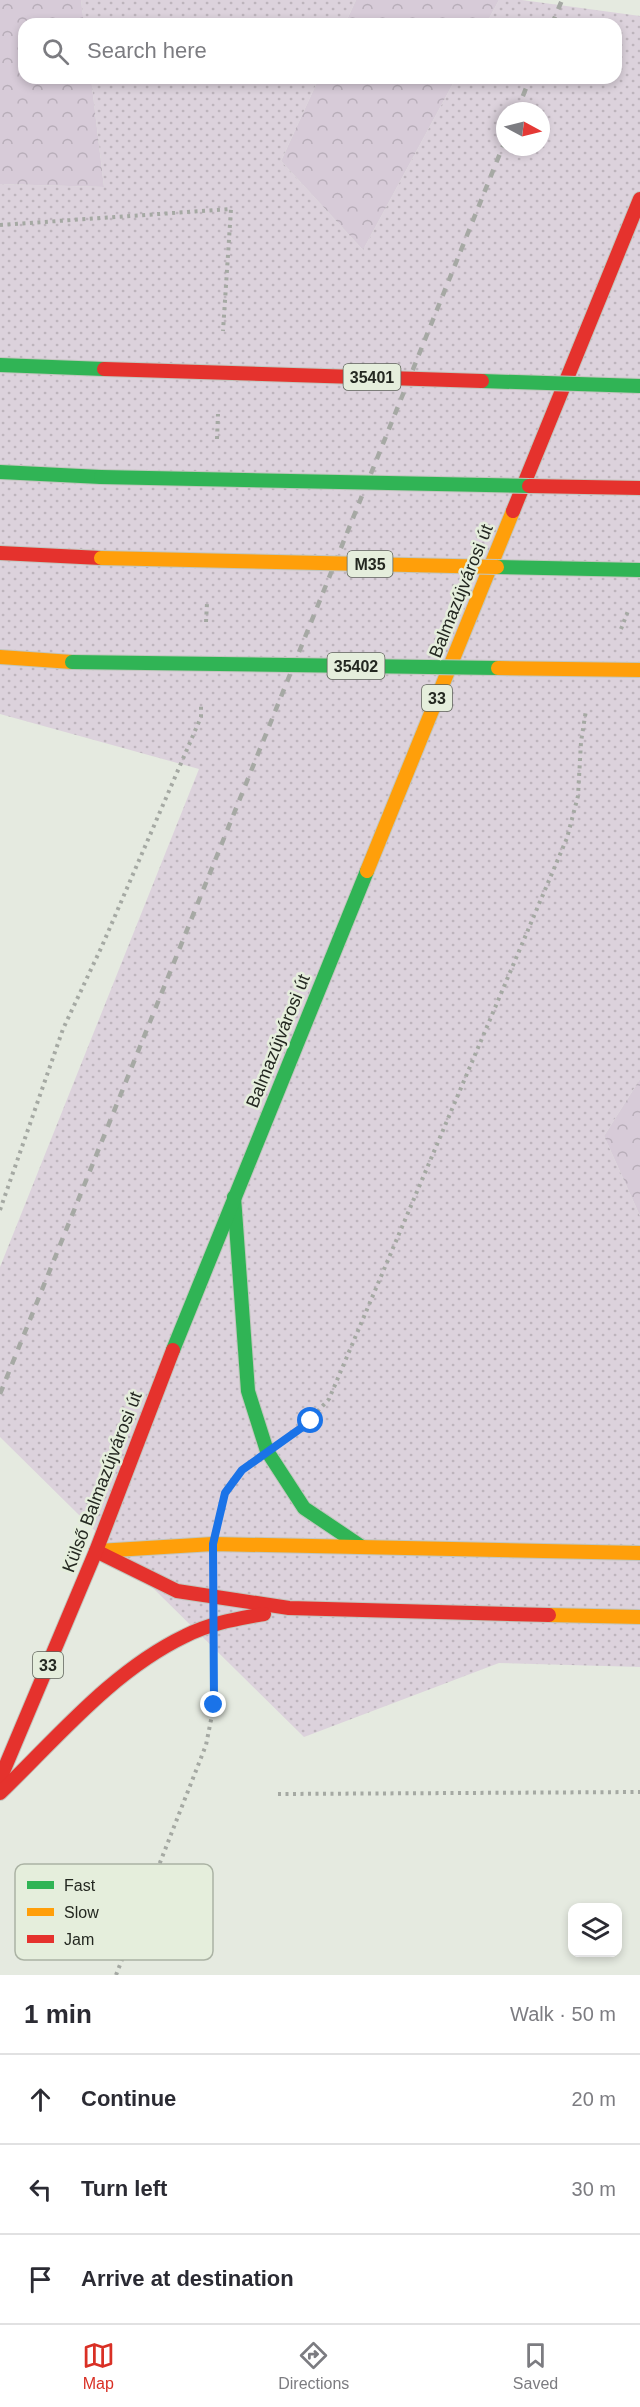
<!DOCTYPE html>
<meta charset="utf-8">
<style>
body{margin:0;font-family:Helvetica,sans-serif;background:#f7f7f7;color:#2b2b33}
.controls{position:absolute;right:18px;bottom:18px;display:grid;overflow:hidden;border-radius:12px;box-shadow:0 3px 9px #0003}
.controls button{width:54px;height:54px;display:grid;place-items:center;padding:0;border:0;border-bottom:2px solid #e1e1e2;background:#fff;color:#2b2b33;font:30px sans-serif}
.compass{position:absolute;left:496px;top:102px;width:54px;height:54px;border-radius:50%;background:#fff;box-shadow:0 3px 9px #0003;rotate:97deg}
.stop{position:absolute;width:18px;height:18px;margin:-14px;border:4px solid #1a73e8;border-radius:50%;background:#fff}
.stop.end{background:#1a73e8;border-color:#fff;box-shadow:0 2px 6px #0008}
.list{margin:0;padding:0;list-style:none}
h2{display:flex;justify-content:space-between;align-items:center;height:78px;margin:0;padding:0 24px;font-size:26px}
h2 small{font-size:20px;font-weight:400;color:#7c7c81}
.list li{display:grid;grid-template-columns:39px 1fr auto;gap:18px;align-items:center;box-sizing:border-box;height:90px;padding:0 24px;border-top:2px solid #e1e1e2}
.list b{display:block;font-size:22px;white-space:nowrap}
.list em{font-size:20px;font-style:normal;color:#7c7c81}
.icon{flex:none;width:33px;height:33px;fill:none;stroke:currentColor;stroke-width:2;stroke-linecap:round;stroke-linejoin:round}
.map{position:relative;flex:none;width:640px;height:1975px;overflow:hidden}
.search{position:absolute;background:#fff;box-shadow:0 3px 9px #0003;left:18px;right:18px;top:18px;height:66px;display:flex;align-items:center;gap:15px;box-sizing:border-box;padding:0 21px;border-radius:18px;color:#7c7c81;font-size:22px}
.sheet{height:348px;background:#fff}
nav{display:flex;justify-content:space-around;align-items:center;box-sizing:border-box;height:84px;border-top:2px solid #e1e1e2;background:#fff;font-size:16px;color:#7c7c81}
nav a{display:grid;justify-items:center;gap:3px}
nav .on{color:#d93025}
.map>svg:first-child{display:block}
.grass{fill:url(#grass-dots);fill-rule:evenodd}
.forest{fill:url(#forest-crowns)}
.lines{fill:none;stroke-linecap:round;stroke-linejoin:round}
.fast-casing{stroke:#c2c6be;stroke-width:16}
.slow-casing{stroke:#c2c6be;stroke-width:16}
.jam-casing{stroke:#c2c6be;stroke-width:16}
.path{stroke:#a5a9a3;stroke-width:4;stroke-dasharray:3 4.5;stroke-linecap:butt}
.fast{stroke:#30b455;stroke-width:14}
.slow{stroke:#ff9f0a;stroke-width:14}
.jam{stroke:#e5322d;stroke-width:14}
.rail{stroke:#a6a9a4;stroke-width:4.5;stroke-dasharray:8 8;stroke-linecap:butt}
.fast-bridge-casing{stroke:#c2c6be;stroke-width:16;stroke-linecap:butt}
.slow-bridge-casing{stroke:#c2c6be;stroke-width:16;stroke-linecap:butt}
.jam-bridge-casing{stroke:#c2c6be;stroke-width:16;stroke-linecap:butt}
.fast-bridge{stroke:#30b455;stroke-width:14}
.slow-bridge{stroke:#ff9f0a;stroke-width:14}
.jam-bridge{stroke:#e5322d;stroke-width:14}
.route{stroke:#1a73e8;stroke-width:8}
.labels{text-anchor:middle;stroke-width:5;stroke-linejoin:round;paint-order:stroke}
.shield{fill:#e5eedc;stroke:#5e6359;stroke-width:1.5}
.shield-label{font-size:16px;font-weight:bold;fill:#242821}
.street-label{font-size:18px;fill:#242821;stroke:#e5eedc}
.key{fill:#e5eedc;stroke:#abb3a4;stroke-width:1.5}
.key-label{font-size:16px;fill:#242821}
</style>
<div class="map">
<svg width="640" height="1975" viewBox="0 0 640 1975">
<defs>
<pattern id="grass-dots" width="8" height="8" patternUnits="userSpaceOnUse" patternTransform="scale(1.5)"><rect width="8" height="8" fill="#dcd2dc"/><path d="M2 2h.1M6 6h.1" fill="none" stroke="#bdb4bc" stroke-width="1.8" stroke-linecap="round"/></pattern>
<pattern id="forest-crowns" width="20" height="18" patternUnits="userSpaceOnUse" patternTransform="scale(1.5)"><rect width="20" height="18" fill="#d7cbd8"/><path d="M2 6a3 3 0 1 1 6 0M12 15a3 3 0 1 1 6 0" fill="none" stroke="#b8aeb9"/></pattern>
</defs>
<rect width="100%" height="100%" fill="#e5eae0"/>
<g class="grass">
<polygon points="81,0 356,0 345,24 84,24"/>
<path d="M499,0H522L640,16V1079L604,1136L640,1216V1667L499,1663L304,1737L0,1437V1267L199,769L0,714V184L104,187L91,78H319L281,161L363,250L456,78H616V24H486ZM505,111H541V147H505Z"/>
</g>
<g class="forest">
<polygon points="0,0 81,0 84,24 24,24 24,78 91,78 104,187 0,184"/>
<polygon points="356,0 499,0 486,24 345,24"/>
<polygon points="319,78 456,78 363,250 281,161"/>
<polygon points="640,1079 640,1216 604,1136"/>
</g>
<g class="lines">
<defs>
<g id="fast">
<polyline points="0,365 104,369"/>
<polyline points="0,472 101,477"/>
<polyline points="234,1197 248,1391 267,1451 304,1508 362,1547"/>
<polyline points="173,1350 367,871"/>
</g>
<g id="slow">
<polyline points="0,657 72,662"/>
<polyline points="367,871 513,511"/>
<polyline points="98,1551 213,1544 640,1553"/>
<polyline points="549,1615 640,1617"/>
</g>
<g id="jam">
<polyline points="513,511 640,199"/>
<polyline points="0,553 101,558"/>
<polyline points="96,1551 177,1591 289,1608 549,1615"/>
<polyline points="0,1779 96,1551 173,1350"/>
<path d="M0,1793C57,1738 112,1671 185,1636C210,1623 237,1619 264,1614"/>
</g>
</defs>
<use href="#fast" class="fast-casing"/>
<use href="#slow" class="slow-casing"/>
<use href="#jam" class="jam-casing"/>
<g class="path">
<polyline points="0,225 231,209 223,331"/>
<polyline points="217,439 218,414"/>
<polyline points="206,622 207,603"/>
<polyline points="621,629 628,611"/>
<polyline points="0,1210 63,1029 102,946 201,717 201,704"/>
<polyline points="302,1428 329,1399 567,838 578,796 581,742 586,710"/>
<polyline points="222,1504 225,1493 235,1479"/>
<polyline points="278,1794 640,1792"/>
<polyline points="116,1975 206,1745 214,1705 214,1669"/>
</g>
<use href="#fast" class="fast"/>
<use href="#slow" class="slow"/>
<use href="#jam" class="jam"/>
<g class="rail">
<polyline points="552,24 562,0"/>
<polyline points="517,111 530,78"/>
<polyline points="0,1394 505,141"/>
</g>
<defs>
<g id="fast-bridge">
<polyline points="482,381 640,386"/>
<polyline points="101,477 529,486"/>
<polyline points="497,567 640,570"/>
<polyline points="72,662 498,668"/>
</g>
<g id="slow-bridge">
<polyline points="101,558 497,567"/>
<polyline points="498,668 640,670"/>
</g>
<g id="jam-bridge">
<polyline points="104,369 482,381"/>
<polyline points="529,486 640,488"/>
</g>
</defs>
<use href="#fast-bridge" class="fast-bridge-casing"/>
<use href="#slow-bridge" class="slow-bridge-casing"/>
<use href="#jam-bridge" class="jam-bridge-casing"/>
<use href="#fast-bridge" class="fast-bridge"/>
<use href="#slow-bridge" class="slow-bridge"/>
<use href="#jam-bridge" class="jam-bridge"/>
</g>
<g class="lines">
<polyline class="route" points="214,1705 213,1544 225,1493 242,1470 311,1421"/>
</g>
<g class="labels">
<g class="shield">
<rect x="343.5" y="364" width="57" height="26" rx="4.5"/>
<rect x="347.5" y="551" width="45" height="26" rx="4.5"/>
<rect x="327.5" y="653" width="57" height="26" rx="4.5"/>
<rect x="422" y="685" width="30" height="26" rx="4.5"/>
<rect x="33" y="1652" width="30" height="26" rx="4.5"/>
</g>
<g class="shield-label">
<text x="372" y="383">35401</text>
<text x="370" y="570">M35</text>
<text x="356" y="672">35402</text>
<text x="437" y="704">33</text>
<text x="48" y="1671">33</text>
</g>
<g class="street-label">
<text transform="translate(461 591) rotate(-68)" y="6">Balmazújvárosi út</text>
<text transform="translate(278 1041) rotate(-68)" y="6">Balmazújvárosi út</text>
<text transform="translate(102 1482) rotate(-69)" y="6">Külső Balmazújvárosi út</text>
</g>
</g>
<rect x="15" y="1864" width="198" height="96" rx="9" class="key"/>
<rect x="27" y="1881" width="27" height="8" fill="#30b455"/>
<rect x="27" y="1908" width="27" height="8" fill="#ff9f0a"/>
<rect x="27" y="1935" width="27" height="8" fill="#e5322d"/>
<g class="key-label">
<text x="64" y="1891">Fast</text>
<text x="64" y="1918">Slow</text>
<text x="64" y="1945">Jam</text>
</g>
</svg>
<div class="controls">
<button><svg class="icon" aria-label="layers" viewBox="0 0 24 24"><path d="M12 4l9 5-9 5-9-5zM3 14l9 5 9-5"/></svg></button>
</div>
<svg class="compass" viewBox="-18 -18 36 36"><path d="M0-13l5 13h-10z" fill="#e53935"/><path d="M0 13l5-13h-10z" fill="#7c7c81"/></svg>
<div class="stop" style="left:311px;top:1421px"></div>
<div class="stop end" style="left:214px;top:1705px"></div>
<div class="search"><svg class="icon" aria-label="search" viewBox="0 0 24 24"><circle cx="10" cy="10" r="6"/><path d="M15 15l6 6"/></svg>Search here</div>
</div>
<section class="sheet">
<h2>1 min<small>Walk · 50 m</small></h2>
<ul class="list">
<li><svg class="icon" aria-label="ahead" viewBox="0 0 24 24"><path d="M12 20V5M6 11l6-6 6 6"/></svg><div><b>Continue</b></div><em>20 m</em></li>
<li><svg class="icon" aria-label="left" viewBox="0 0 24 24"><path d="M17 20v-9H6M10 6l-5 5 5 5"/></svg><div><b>Turn left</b></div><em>30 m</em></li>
<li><svg class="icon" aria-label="arrive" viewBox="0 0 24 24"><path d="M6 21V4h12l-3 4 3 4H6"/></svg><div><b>Arrive at destination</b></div></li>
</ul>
</section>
<nav>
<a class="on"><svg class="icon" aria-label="map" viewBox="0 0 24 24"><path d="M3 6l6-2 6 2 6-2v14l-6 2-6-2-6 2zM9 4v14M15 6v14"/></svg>Map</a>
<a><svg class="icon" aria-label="directions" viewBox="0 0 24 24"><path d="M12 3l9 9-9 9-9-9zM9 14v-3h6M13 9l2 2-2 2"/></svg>Directions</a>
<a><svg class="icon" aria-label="saved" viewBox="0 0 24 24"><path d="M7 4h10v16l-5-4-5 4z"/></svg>Saved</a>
</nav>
